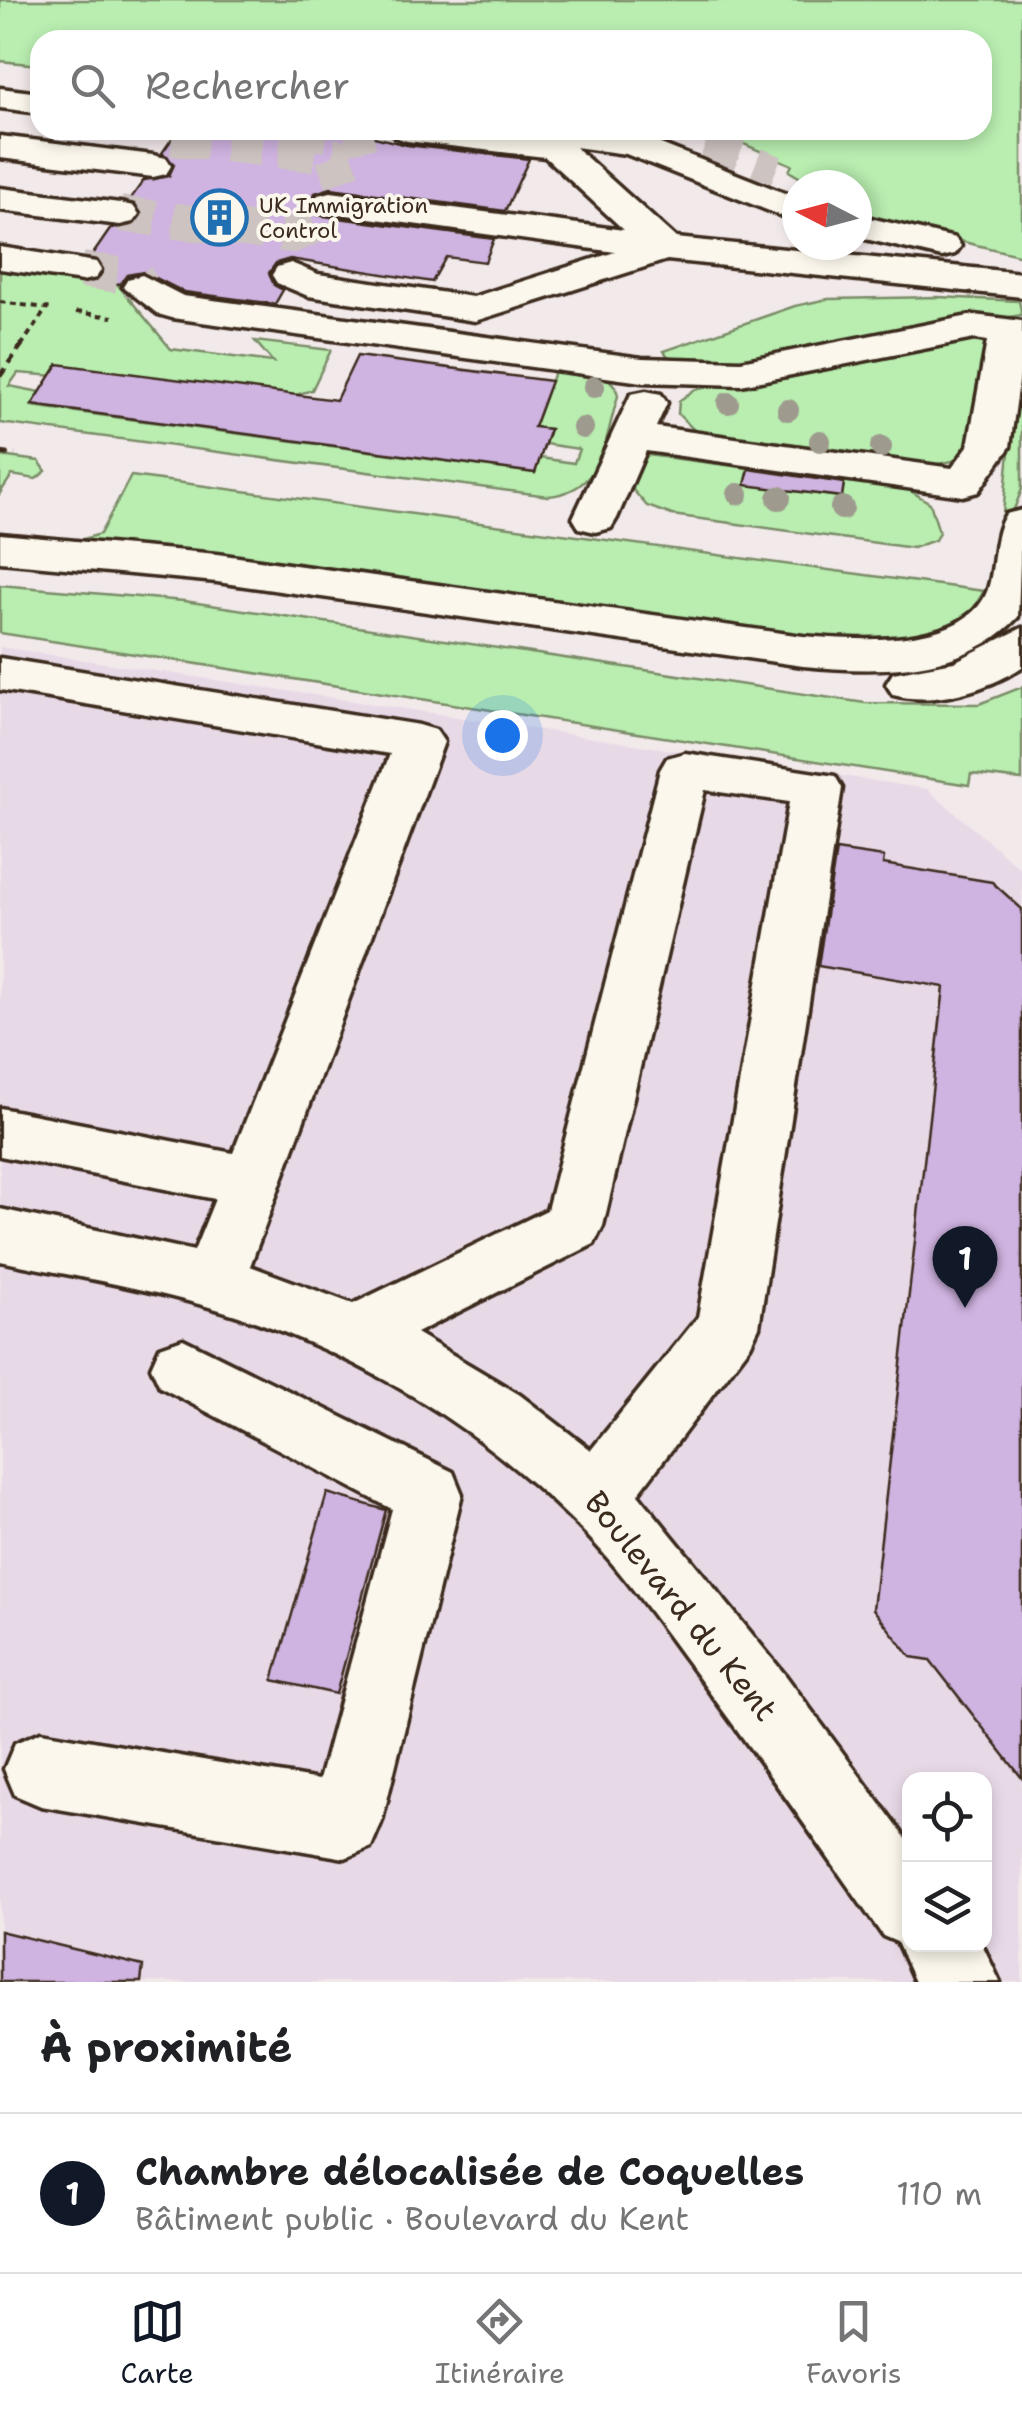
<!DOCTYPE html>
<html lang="fr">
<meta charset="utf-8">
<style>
body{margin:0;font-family:"Shantell Sans",sans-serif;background:#f2f2f2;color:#202124}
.controls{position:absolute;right:30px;bottom:30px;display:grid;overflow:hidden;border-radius:20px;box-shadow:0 5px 15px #0003}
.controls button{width:90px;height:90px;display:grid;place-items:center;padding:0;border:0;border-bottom:2px solid #e0e0e0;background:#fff;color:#202124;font:50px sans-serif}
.compass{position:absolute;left:782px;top:170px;width:90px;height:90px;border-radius:50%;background:#fff;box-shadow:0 5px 15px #0003;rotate:276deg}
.you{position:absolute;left:502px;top:735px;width:35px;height:35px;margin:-25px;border:8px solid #fff;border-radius:50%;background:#1a73e8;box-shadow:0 0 0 15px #1a73e833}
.badge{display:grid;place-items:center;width:65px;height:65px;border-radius:50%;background:#111827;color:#fff;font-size:32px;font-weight:700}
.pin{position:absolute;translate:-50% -82px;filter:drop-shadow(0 2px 5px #0008)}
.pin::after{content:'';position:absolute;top:52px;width:35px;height:30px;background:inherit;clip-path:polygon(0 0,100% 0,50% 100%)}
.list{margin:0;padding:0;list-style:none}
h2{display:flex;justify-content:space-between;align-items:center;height:130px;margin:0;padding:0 40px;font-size:42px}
h2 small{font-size:32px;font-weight:400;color:#757577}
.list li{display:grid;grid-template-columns:65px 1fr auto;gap:30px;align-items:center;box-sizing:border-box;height:160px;padding:0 40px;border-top:2px solid #e0e0e0}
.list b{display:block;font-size:38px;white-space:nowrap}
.list p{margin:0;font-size:32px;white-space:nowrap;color:#757577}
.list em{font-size:32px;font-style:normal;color:#757577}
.icon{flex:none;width:55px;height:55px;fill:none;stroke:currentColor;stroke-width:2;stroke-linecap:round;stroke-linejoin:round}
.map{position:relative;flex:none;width:1022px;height:1982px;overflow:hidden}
.search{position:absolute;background:#fff;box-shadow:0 5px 15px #0003;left:30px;right:30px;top:30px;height:110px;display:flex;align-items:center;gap:25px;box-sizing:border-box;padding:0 35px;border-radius:30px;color:#757577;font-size:38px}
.sheet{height:290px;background:#fff}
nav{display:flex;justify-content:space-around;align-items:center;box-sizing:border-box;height:140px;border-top:2px solid #e0e0e0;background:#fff;font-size:28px;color:#757577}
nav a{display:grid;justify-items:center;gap:5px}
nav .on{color:#111827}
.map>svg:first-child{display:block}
.built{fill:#e8d9e7;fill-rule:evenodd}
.green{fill:#b9eeb0;stroke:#7a8c67;stroke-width:2.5}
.building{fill:#cfb3e0;stroke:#3b2a1e;stroke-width:2.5}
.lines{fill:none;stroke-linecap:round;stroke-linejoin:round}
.minor-tunnel{stroke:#cdc3c1;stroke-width:36;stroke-dasharray:36 18;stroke-linecap:butt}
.minor-casing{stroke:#3b2a1e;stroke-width:7}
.path-far1{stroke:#3b2a1e;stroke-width:4;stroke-dasharray:6 5;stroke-linecap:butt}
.path{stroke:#3b2a1e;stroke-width:5;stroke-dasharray:9 6;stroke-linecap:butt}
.minor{fill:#fbf7ec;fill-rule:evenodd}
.tree{fill:#9e9b8e}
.labels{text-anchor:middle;stroke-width:8;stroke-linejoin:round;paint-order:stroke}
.far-poi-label{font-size:22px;fill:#3b2a1e;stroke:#fbf7ec;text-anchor:start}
.near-street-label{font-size:32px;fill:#3b2a1e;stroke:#fbf7ec}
</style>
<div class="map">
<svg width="1022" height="1982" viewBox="0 0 1022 1982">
<rect width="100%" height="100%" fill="#f2e9ea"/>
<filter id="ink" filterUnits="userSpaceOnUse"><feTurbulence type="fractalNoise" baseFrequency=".01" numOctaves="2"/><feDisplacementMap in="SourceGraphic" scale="20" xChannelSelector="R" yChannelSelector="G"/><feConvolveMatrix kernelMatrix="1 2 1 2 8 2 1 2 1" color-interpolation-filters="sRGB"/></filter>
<g filter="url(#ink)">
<path class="built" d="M0,647L927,789L1022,870V1982H0ZM910,1780H984V1944H910Z"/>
<g class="green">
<polygon points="0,0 1022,0 1022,256 905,228 857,210 857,185 812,185 789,171 792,165 719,133 705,138 670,130 982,130 982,40 40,40 40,65 0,61"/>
<path d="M0,268L117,284L171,349L273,362L255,341L331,350L312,390L296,395L18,373L9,386L40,392L32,406L534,473L540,458L574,463L579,449L545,444L550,429L534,427L555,369C578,372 613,367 618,396C604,441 604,491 548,496L0,423Z"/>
<polygon points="939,297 1019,301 1022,315 730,363 670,359 664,351 795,306 828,299"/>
<path d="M981,337H989L975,451C936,475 893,462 849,457V451L757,439L756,444L699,435L678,414L679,401L694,390L713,386L789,378Z"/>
<polygon points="1022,363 1022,489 1000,545 1017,369"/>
<polygon points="647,455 750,468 747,485 841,497 845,480 904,487 930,503 939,532 935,540 913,548 672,515 647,506 633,490 638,461"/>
<polygon points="0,456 39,461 46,471 36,479 12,475 0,493"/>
<polygon points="131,476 984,591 973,609 951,624 886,642 743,633 77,541 100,534"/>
<polygon points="0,585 184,601 865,703 979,704 1022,687 1022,780 971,774 969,785 0,633"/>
</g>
<g class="building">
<polygon points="178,130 373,130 370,136 407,145 529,159 505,211 331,188 315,193 310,205 317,215 494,239 485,262 446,257 432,282 290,259 276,263 269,273 274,285 283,290 275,304 184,292 144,272 127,275 120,284 97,281 104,268 91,257 111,228 134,226 142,216 136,204 129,201 144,180 169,176 174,164 162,153"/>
<polygon points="357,356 551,381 534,427 550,429 535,473 32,405 58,364 336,400"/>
<polygon points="749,469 844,483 842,497 745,485"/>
<polygon points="836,850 884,857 883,864 992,882 1022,909 1022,1778 930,1660 911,1657 873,1609 944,987 818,966"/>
<polygon points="327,1493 386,1510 336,1694 273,1680"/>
<polygon points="0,1931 143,1966 141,1982 0,1982"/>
</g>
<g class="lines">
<g class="minor-tunnel">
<polyline points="291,130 345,136 372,130"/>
<polyline points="172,138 333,156 343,181"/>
<polyline points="705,145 775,173"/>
<polyline points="120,214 292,235 321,223"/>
<polyline points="82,270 135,277 142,287"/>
</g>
<defs>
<g id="minor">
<polygon points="0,88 40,93 40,113 0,108"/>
<polygon points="389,130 633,133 797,198 797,222 626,154 575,147 676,238 1022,273 1022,297 667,260 475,321 308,296 277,283 272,275 277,267 291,263 318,274 473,297 615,252 318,211 313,203 318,195 331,192 624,230 545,157 407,141 395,137"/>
<polygon points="0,136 153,155 166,158 171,166 166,174 153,177 0,158"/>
<polygon points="0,188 120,203 133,206 139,214 133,222 120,225 0,210"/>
<polygon points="857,215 955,238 961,246 955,254 942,257 857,237"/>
<polygon points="0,247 96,262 101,270 96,278 82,281 0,269"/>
<polygon points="142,275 183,296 642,358 741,361 974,315 1022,321 1022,360 1010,447 978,492 963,496 646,451 617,518 611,528 595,532 579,528 573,518 631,394 646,391 661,394 667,403 656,427 952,468 968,446 987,341 974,339 741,385 642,382 172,318 158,314 123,287 128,279"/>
<path d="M1022,510L1018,617C964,675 877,673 803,666L217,582L0,562V534L217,554L803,636C853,640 967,650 988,589C996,565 992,535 1006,514Z"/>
<path d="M1022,628V667C988,690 933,706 893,695L886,684L893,673L954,662Z"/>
<path d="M0,658L419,725L436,730L444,742L250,1266L353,1304L547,1210L660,770L667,758L685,753L835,776L842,788L759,1327L750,1346L638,1494L786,1676L910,1844V1944H982L1000,1982H915L897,1942L883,1936C818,1843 753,1750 685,1659C649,1610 614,1560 570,1518C491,1440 396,1378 293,1336C200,1297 98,1281 0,1261V1209L194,1251L215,1199L0,1156V1108L233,1153L390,754L0,690ZM705,790L789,802L698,1317L591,1450L520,1395L416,1333L594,1244L603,1226Z"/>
<polygon points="183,1339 453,1472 462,1494 382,1821 371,1847 345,1858 41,1806 15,1795 4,1769 15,1743 41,1732 319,1780 392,1509 160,1387 151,1367 160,1347"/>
</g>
</defs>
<use href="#minor" class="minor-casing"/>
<g class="path-far1">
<polyline points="0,302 53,309"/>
<polyline points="76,312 113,317"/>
<polyline points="21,346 47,308"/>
</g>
<g class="path">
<polyline points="0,376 23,343"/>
<polyline points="0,453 15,455"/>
</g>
<use href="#minor" class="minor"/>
</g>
<g class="tree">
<circle cx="594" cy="387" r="11"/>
<circle cx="728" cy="403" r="11"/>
<circle cx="788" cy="410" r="11"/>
<circle cx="583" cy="428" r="11"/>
<circle cx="820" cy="441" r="11"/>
<circle cx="881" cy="447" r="11"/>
<circle cx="738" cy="494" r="11"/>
<circle cx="779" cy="498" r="12"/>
<circle cx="842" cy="508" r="12"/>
</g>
</g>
<defs>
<symbol id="building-ring" viewBox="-11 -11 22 22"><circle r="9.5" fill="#fbf7ec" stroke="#1f6fb2" stroke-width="1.5"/><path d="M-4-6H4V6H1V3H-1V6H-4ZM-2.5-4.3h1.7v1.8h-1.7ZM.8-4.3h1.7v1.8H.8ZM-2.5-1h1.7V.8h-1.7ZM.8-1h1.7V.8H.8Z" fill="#1f6fb2"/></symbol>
</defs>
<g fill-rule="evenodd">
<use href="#building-ring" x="188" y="186" width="63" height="63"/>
</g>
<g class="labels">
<g class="far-poi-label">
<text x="259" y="213">UK Immigration<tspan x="259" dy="25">Control</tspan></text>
</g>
<g class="near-street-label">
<text transform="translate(681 1606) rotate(51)" y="11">Boulevard du Kent</text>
</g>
</g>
</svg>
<div class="controls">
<button><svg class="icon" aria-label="locate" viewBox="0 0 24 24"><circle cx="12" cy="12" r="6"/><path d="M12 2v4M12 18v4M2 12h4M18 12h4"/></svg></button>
<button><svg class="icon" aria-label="layers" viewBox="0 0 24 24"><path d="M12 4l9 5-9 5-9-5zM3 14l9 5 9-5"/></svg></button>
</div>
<svg class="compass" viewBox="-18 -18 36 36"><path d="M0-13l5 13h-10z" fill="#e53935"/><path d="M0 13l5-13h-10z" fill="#757577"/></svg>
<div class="you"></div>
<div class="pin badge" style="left:965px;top:1308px">1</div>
<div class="search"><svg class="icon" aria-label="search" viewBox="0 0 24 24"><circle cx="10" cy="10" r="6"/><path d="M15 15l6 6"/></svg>Rechercher</div>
</div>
<section class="sheet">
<h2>À proximité<small></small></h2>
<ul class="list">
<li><span class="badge">1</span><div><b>Chambre délocalisée de Coquelles</b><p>Bâtiment public · Boulevard du Kent</p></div><em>110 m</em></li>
</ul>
</section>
<nav>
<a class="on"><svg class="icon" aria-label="map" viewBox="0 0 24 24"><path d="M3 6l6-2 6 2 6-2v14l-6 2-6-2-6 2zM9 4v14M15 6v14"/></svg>Carte</a>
<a><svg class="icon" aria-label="directions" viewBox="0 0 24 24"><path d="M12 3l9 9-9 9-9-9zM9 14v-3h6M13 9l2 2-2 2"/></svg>Itinéraire</a>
<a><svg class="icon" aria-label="saved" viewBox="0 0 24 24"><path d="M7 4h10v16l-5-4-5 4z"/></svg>Favoris</a>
</nav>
